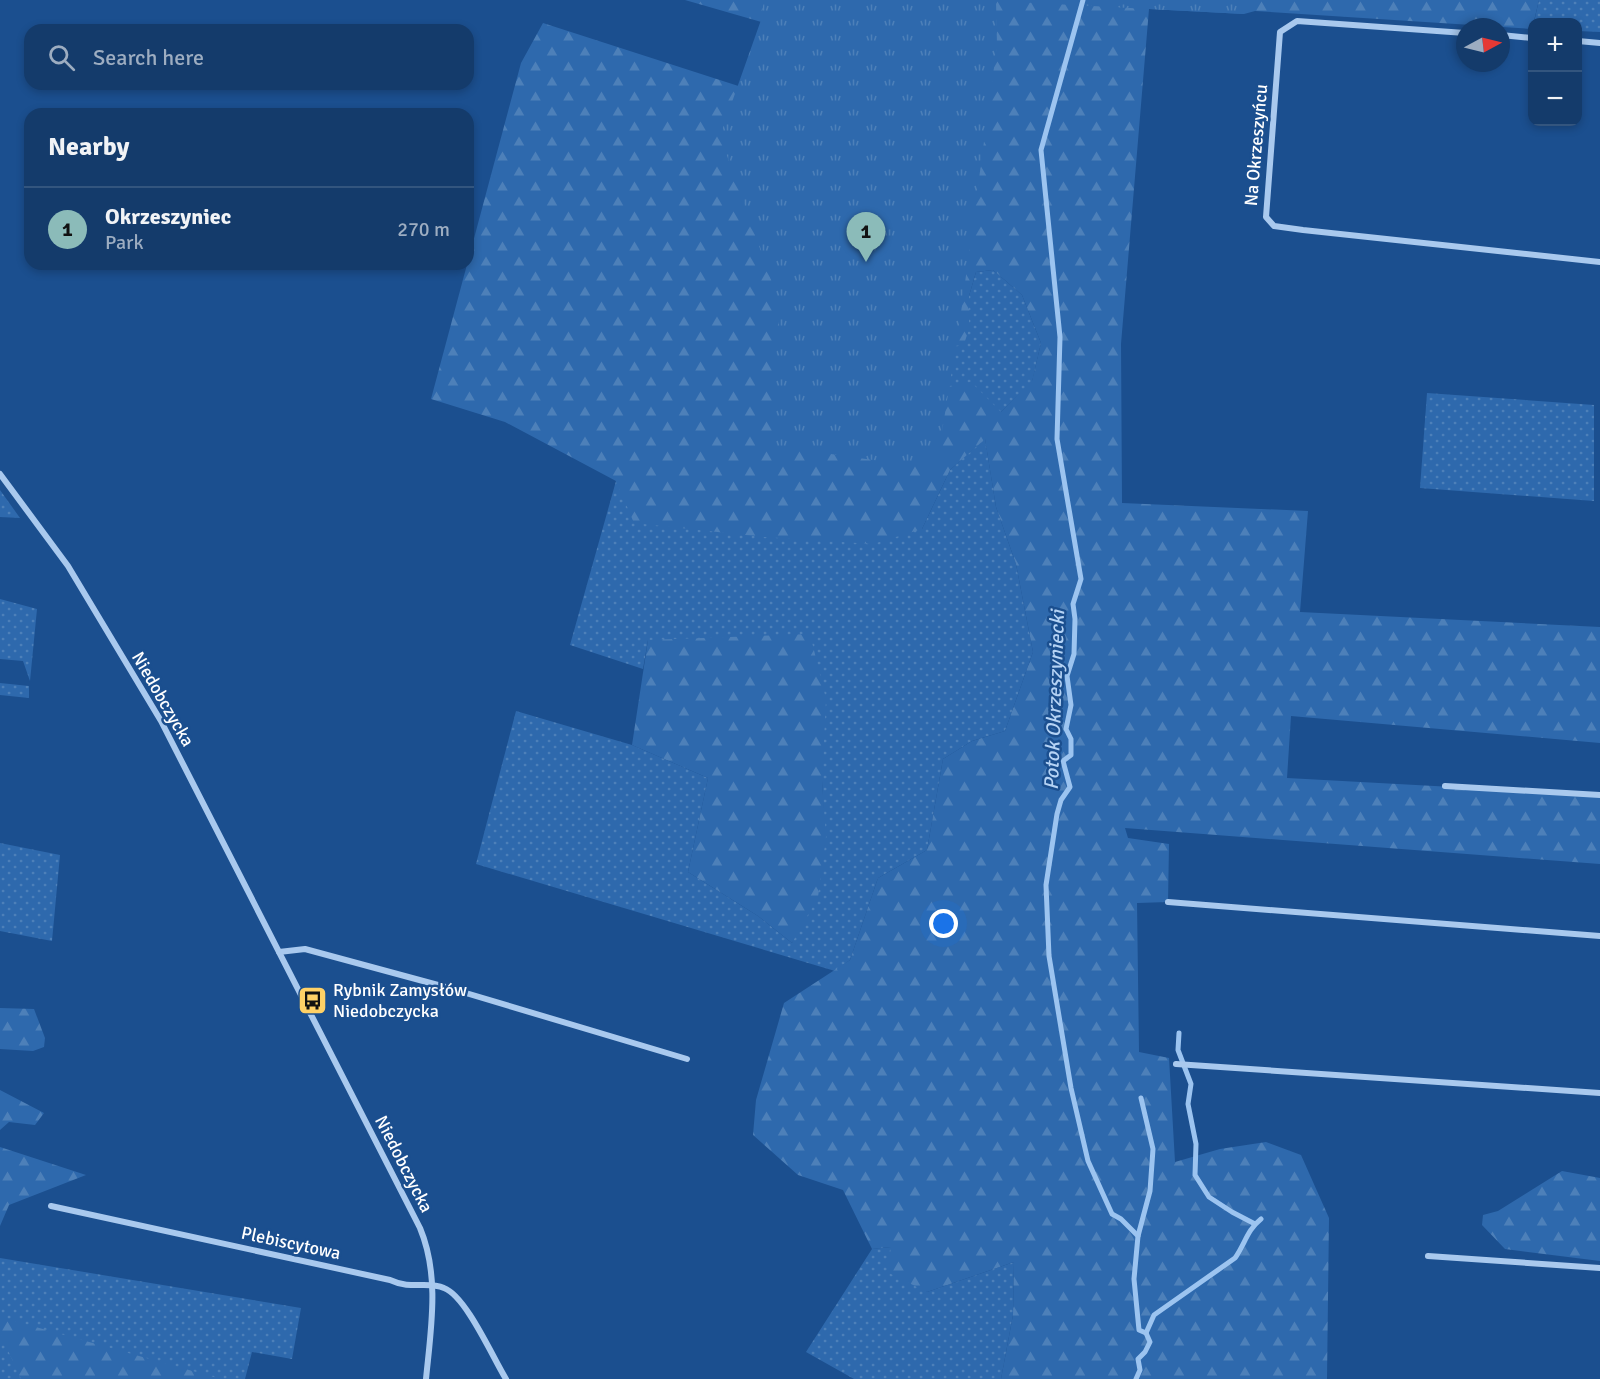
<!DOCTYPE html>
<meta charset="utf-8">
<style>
body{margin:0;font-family:Signika,sans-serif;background:#214673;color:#f1f3f6}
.controls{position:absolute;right:18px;top:18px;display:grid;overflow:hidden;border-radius:12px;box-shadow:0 3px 9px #0003}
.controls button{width:54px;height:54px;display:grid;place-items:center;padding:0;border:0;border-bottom:2px solid #33557e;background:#143b6b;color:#f1f3f6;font:30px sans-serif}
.compass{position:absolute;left:1456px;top:18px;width:54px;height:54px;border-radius:50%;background:#143b6b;box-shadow:0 3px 9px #0003;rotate:83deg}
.you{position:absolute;left:944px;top:924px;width:21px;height:21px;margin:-15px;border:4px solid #fff;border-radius:50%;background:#1a73e8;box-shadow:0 0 0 9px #1a73e833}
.badge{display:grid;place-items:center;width:39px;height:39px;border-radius:50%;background:#8bbbb9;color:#111;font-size:20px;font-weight:700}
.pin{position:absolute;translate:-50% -50px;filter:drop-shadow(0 2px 3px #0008)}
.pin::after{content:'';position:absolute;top:32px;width:21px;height:18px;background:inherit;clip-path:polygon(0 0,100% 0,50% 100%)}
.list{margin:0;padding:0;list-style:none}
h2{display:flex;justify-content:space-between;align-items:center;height:78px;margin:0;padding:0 24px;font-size:26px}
h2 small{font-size:20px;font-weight:400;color:#9dadc1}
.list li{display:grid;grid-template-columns:39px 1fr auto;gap:18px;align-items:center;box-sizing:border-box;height:84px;padding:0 24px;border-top:2px solid #33557e}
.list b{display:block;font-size:22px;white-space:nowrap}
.list p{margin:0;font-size:20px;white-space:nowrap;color:#9dadc1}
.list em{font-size:20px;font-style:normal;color:#9dadc1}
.icon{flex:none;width:33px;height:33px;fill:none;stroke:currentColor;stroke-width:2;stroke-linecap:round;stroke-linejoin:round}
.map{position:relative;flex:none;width:1600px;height:1379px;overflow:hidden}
.search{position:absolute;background:#143b6b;box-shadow:0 3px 9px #0003;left:24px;top:24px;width:450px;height:66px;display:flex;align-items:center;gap:15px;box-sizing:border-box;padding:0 21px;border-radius:18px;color:#9dadc1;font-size:22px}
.panel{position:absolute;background:#143b6b;box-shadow:0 3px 9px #0003;left:24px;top:108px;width:450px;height:162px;border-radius:18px}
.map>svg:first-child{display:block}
.grass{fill:url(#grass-dots)}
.forest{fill:url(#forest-firs);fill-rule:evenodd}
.park{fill:url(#park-tufts)}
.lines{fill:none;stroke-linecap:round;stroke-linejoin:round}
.stream{stroke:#9cc4f0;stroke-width:5}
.street{stroke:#a9c9ee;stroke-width:6}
.labels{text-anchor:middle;stroke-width:5;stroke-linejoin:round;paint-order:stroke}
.street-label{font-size:18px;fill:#fff;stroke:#1b4f8f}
.poi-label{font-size:18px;fill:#fff;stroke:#1b4f8f;text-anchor:start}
.water-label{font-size:20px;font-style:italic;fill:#b5d3f5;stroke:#1b4f8f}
</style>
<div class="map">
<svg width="1600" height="1379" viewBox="0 0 1600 1379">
<defs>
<pattern id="grass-dots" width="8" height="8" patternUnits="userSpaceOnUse" patternTransform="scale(1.5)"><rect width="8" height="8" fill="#2e69ad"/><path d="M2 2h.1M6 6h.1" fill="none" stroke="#4d80b9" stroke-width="1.8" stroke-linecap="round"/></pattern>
<pattern id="forest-firs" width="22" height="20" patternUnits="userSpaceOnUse" patternTransform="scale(1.5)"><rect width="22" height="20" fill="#2e69ad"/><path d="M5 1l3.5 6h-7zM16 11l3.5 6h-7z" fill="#4d80b9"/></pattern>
<pattern id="park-tufts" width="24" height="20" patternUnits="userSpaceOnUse" patternTransform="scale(1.5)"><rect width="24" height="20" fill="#2e69ad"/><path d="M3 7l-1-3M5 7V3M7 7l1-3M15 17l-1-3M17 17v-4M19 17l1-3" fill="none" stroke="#4d80b9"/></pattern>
</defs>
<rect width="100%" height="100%" fill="#1b4f8f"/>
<g class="grass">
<polygon points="1539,0 1600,0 1600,32 1578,31 1578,22 1534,22"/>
<polygon points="993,270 1022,295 1041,343 1032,382 1000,413 917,394 969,328 969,296 976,272"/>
<polygon points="1427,393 1594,405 1594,501 1420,488"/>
<polygon points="985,438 996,507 1016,564 1033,652 1005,731 972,741 943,759 927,850 878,878 850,960 835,971 476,864 516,711 632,745 708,778 688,872 758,916 792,943 825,843 822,781 648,640 643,669 570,645 616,481 922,529 950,470"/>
<polygon points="0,490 20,518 0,517"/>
<polygon points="0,599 37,609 30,681 23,661 0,659"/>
<polygon points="0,683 29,686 29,698 0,695"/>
<polygon points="0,843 60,855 52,941 0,931"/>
<polygon points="891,1247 927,1292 1014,1262 1013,1315 1001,1379 854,1379 806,1352 872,1249"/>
<polygon points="0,1258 301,1308 292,1359 252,1352 245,1379 0,1379"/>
</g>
<g class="forest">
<path d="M685,0H1539L1532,29L1255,11L1244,14L1149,9L1121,344L1122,503L1308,511L1300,612L1600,627V743L1291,716L1287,778L1600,795V864L1125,828L1128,838L1169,844L1168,902L1137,903L1139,1052L1169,1058L1175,1162L1220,1149L1266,1142L1301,1155L1329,1218L1327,1379H1001L1013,1315L1014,1262L927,1292L887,1272L891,1247L872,1249L843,1190L798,1175L753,1135L756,1100L784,1003L850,960L878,878L927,850L943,759L972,741L1005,731L1033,652L1016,564L996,507L985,439L950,470L922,529L873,544L764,537L634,523L616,481L505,422L431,399L521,63L543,23L757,92L938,73ZM993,270L1022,295L1041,343L1032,381L1001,412L971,382L917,394L935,351L964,344L969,329V296L976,272Z"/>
<polygon points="810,634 826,699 822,781 826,837 818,897 792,943 758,916 688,872 708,778 632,745 648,640"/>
<polygon points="0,1008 34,1009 45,1038 44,1047 33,1051 0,1049"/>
<polygon points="0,1090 44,1113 35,1125 9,1122 0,1130"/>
<polygon points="0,1147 86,1175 9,1205 0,1226"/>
<polygon points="1562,1171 1600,1178 1600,1261 1505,1249 1482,1225 1483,1215 1498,1211"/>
<polygon points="0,1317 221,1379 21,1379 0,1333"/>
</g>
<polygon class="park" points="764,0 1245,0 1244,14 996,1 997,45 960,320 936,469 775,446 771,423 780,305 720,136 761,20"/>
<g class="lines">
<g class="stream">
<polyline points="1083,0 1041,150 1060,337 1057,439 1081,579 1073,604 1075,619 1074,654 1067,676 1071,705 1066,729 1071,739 1071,755 1063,761 1070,787 1061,800 1057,814 1046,885 1049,956 1071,1088 1088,1161 1112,1214 1121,1219 1138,1236 1134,1279 1139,1330 1146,1333 1150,1342 1145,1352 1138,1359 1140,1370 1136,1379"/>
<polyline points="1179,1033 1178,1050 1191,1084 1188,1104 1196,1144 1195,1175 1209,1197 1232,1212 1255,1224"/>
<polyline points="1138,1236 1150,1191 1153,1149 1141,1098"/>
<path d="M1146,1333L1154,1315L1235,1258C1245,1244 1247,1230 1261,1219"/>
</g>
<g class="street">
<polyline points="1465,33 1297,21 1280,32 1266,217 1274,226 1303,230 1600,262"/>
<polyline points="1501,35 1532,38"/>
<polyline points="1578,41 1600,43"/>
<path d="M0,474L68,566L161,721L420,1228C440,1276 431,1328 426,1379"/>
<polyline points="1445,786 1600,795"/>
<polyline points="1168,902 1600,936"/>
<polyline points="279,952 305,949 449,988 687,1059"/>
<polyline points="1176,1064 1600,1093"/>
<path d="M51,1206L390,1280C411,1290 428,1281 444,1288C466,1296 493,1358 506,1379"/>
<polyline points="1428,1256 1600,1268"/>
</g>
</g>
<defs>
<symbol id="bus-square" viewBox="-11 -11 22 22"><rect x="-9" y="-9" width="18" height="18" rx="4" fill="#ffd166" stroke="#1b4f8f"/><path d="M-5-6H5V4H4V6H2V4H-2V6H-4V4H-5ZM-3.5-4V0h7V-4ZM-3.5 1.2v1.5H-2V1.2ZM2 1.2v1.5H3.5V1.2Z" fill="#111"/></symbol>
</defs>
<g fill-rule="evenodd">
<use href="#bus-square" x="296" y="984" width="33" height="33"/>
</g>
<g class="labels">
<g class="street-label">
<text transform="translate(1256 145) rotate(-85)" y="6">Na Okrzeszyńcu</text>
<text transform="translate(163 699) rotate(60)" y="6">Niedobczycka</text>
<text transform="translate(404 1164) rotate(63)" y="6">Niedobczycka</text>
<text transform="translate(291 1243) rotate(12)" y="6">Plebiscytowa</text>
</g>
<g class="poi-label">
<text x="333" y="996">Rybnik Zamysłów<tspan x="333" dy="21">Niedobczycka</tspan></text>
</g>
<g class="water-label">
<text transform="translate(1054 700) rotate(-88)" y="7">Potok Okrzeszyniecki</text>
</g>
</g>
</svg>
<div class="controls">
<button>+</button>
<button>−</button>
</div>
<svg class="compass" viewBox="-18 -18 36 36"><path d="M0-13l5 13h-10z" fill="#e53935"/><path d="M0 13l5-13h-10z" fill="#9dadc1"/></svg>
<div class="you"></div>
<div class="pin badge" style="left:866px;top:262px">1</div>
<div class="search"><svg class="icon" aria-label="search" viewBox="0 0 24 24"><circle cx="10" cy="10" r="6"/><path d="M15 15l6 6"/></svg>Search here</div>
<section class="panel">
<h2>Nearby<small></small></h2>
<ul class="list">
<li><span class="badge">1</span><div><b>Okrzeszyniec</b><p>Park</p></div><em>270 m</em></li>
</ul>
</section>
</div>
